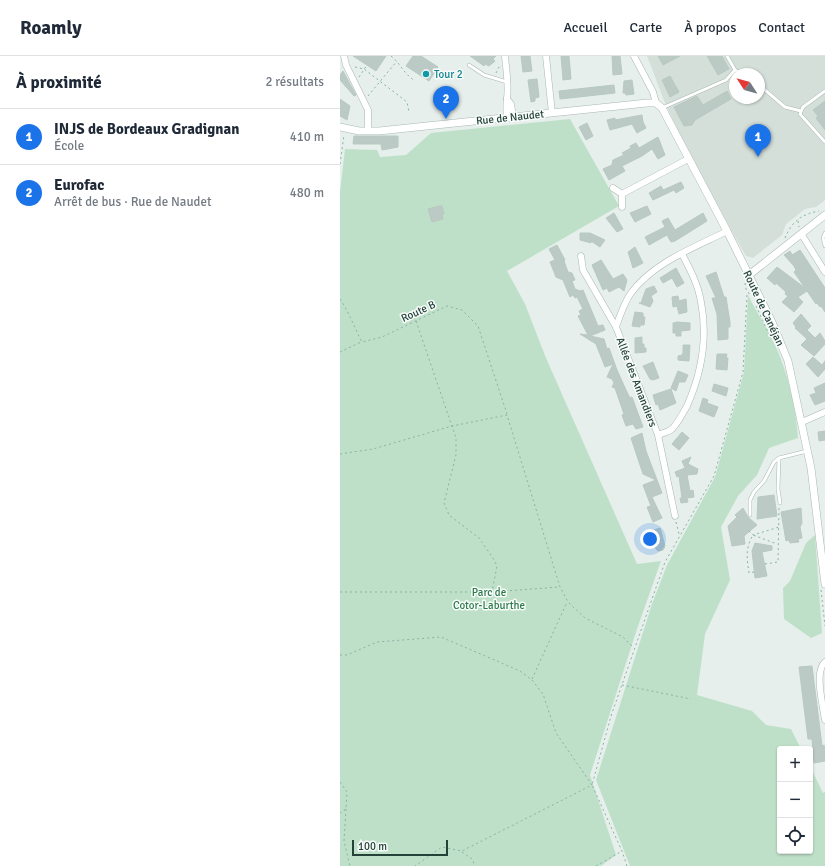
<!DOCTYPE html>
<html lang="fr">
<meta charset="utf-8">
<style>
body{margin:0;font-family:Signika,sans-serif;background:#f6f6f7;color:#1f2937}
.controls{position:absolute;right:12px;bottom:12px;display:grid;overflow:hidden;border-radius:4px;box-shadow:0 1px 3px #0004}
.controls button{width:36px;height:36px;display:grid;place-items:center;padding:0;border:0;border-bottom:1px solid #e0e1e3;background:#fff;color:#1f2937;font:20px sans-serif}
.compass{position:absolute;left:389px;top:12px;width:36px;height:36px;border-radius:50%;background:#fff;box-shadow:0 1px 3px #0004;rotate:306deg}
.scale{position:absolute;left:12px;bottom:10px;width:96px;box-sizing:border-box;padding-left:4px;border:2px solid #24423a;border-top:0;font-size:11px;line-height:14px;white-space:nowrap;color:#24423a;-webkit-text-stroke:3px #f7fbf9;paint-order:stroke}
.you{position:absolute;left:310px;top:483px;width:14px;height:14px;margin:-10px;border:3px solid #fff;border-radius:50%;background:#1a73e8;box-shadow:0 0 0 6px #1a73e833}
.badge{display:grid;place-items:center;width:26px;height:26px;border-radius:50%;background:#1a73e8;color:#fff;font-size:13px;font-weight:700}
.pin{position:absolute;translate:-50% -33px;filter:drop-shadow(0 1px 2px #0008)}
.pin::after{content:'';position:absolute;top:21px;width:14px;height:12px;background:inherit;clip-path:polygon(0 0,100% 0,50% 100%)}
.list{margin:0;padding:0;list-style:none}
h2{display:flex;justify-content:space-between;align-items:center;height:52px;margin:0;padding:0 16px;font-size:17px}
h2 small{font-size:13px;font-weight:400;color:#747a83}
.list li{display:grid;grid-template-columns:26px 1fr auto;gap:12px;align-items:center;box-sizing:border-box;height:56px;padding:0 16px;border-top:1px solid #e0e1e3}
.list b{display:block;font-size:15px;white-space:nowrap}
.list p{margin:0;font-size:13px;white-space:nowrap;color:#747a83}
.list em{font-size:13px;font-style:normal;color:#747a83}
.icon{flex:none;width:22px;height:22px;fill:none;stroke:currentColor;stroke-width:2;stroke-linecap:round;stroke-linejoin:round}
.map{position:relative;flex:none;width:485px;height:810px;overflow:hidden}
header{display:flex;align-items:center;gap:24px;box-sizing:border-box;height:56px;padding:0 20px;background:#fff;border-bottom:1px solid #e0e1e3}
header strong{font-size:19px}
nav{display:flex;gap:22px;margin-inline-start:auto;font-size:14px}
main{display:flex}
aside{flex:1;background:#fff}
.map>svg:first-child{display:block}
.built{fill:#d4dfda;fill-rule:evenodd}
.green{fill:#bfe0c8}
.building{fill:#bbcac4;stroke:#b8c9c2}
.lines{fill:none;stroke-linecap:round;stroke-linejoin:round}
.service-casing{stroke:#a8b8b2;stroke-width:4}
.minor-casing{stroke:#a8b8b2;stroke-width:7}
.tertiary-casing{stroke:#a8b8b2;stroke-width:8}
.path{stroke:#86b3a5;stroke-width:1;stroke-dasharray:2 3;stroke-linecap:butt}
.service{stroke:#fff;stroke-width:3}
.minor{stroke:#fff;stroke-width:6}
.tertiary{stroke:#fff;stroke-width:7}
.culture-dot{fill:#0f9aa8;stroke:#f7fbf9;stroke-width:1.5}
.labels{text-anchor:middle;stroke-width:3;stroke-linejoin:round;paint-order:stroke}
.culture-label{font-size:11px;fill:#0d838f;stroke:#f7fbf9;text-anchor:start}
.street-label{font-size:11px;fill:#24423a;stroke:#f7fbf9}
.park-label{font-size:11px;fill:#2d7a4b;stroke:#f7fbf9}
</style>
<header>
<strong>Roamly</strong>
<nav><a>Accueil</a><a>Carte</a><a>À propos</a><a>Contact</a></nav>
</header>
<main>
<aside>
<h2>À proximité<small>2 résultats</small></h2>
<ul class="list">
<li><span class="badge">1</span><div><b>INJS de Bordeaux Gradignan</b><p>École</p></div><em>410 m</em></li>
<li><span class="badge">2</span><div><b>Eurofac</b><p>Arrêt de bus · Rue de Naudet</p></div><em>480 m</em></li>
</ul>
</aside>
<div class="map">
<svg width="485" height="810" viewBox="0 0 485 810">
<rect width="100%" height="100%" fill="#e6efeb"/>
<path class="built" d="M307,0H485V144L476,151L465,153L446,168L442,179L413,202L406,200L355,110L325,47ZM395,18H419V42H395Z"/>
<g class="green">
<polygon points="230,63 279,150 167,215 185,248 206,302 297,508 321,505 297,573 250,719 276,799 261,810 0,810 0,136 5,93 37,94 40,101 66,99 91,77"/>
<path d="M408,239C417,257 428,274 436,291C448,318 456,352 458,382L429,392L417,419L398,440L381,471L390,524L365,578L357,639L412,655L426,669L451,673L461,693H440V795H470V710L483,737L485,736V810H290L256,724L312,548L327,509L375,421L404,316Z"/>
<polygon points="475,479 482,577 471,582 444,563 443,532 450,525 466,487"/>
</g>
<g class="building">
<polygon points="13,0 46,0 36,15"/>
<polygon points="73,0 81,0 98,11 89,25 66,10"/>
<polygon points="130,0 156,0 153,3 155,5 149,10 145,8 144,10"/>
<polygon points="181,0 190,0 192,15 183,16"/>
<polygon points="221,0 229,0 231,23 223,24"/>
<polygon points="272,0 280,0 282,18 273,19"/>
<polygon points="318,0 340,0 323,9"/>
<polygon points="367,0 382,0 389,13 378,19"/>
<polygon points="3,15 16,39 14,40 0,24 0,19"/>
<polygon points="330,20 339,36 330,41 322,24"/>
<polygon points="197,23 199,41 195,42 195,45 191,46 188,24"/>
<polygon points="292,24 294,38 286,39 285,37 283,37 284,25"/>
<polygon points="274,29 275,37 220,43 219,35"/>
<polygon points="387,35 391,43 355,64 352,69 344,70 334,51 357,40 363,49"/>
<polygon points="0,43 10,50 7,64 0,60"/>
<polygon points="485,45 485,74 476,62 478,60 473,54"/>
<polygon points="302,59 303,66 306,72 297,77 292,68 270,74 267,64 275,62 275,64"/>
<polygon points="247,67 253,80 246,84 239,71"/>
<polygon points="14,80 58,80 58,91 42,94 41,88 13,88"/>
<polygon points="318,81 325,99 318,103 312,93 302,100 282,110 285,115 269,124 263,113 272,109 273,104 284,99 282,97 291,92 290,90 296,87 299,92"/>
<polygon points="341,126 344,132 336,137 334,134 313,144 309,137 321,130 323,134"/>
<polygon points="99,150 102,150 104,158 102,159 103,163 92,166 88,153"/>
<polygon points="307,150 311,158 295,166 290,157"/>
<polygon points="274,157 283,173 277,176 266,162"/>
<polygon points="363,157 367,165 335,185 331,186 327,179 309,189 305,181 325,171 322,165 328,162 335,174"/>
<polygon points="240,177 250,177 265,184 260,191 251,185 251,187 240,184"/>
<polygon points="217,189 225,204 224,205 228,216 232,217 235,224 232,225 235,233 240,235 243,234 258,270 263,269 265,274 250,280 264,283 267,293 269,292 277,314 286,334 290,342 292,341 303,371 296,373 293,368 286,370 282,359 284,358 275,332 272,331 274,327 272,323 267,321 273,308 265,311 256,288 240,278 248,279 238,260 241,259 239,255 243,253 237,241 235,242 233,239 230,241 223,224 216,221 210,206 215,204 209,193"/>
<polygon points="295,191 303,207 293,212 288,196"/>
<polygon points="460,194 485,232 485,256 481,250 480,251 477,247 476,248 467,235 458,241 463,246 454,256 442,246 448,240 445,238 446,236 436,227 435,229 427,222 437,211 465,232 454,216 456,214 454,210 444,199 450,195 452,199"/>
<polygon points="261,204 273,223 283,218 287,224 284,235 279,231 269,236 267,232 263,234 252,209"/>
<polygon points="336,212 344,227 337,231 332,222 323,227 320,222"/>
<polygon points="376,216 384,241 386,241 388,254 390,266 390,271 388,271 388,283 378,284 377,258 372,242 376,242 366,220"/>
<polygon points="314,230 317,236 311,240 313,245 310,251 299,247 301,247 306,233"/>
<polygon points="338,240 339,245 346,243 347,256 339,258 337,250 333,251 332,241"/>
<polygon points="295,256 303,257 303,261 305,261 304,269 300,269 300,271 292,270"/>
<polygon points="461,258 471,270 467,274 475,282 480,277 485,285 485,288 474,300 461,289 467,283 455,272 456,271 453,267"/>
<polygon points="337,266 350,267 350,274 341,275 341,280 336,280 336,277 333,277 333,267"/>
<polygon points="302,281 302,288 304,288 304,292 306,292 306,296 295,297 295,282"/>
<polygon points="343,289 350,289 349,305 338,304 338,300 342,299 343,297"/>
<polygon points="377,298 387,298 386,302 388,302 387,314 376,313"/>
<polygon points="473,301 482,309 485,305 485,313 478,321 466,308"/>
<polygon points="313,306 319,322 313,324 310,323 303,310"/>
<polygon points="338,315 348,319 345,326 339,326 336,335 331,332"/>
<polygon points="485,327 485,345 475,349 470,339 476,337 474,332"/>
<polygon points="374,328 388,332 386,340 372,335"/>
<polygon points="331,333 336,347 320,354 318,348 316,349 313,339"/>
<polygon points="363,342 368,344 367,347 378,351 374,361 359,355"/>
<polygon points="485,375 485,384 479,385 478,376"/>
<polygon points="342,376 349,382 339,394 332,388"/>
<polygon points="302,377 306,395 322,437 312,441 322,462 313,466 307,451 311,450 303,429 316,424 303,418 291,382"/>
<polygon points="351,401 348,408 358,413 357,418 347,419 350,435 353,434 354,441 347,442 348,446 341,447 340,442 342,442 339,420 337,421 335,416 345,412 342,405"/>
<polygon points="434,439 437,460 417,463 418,441"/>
<polygon points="403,452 408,461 417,469 404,480 405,488 392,490 388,470 397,461 395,459"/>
<polygon points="461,452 462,467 460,471 462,482 458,483 459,486 450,487 449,484 446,485 441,456"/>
<polygon points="320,472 325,490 323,494 318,495 316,493 311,475"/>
<polygon points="415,487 432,490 432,494 422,496 427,520 415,522 412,495"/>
<polygon points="472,610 482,690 484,689 485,695 485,705 474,707 472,683 468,683 459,611"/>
</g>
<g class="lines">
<defs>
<g id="service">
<polyline points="387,0 395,14 402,18"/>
<polyline points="129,9 144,19 167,26"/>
<polyline points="419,29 445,51 461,55"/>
<polyline points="485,35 463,51 460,58 485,86"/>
<polyline points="322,52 386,24 395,14"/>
<polyline points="485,177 483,182 485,190"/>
<polyline points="440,447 438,433 439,402 467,395"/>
<polyline points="410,459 410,444 414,436 424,425 434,406 439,402"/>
</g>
<g id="minor">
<polyline points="4,0 6,9 28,54 28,75"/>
<path d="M165,0C166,13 169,29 167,42C166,50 166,53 167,62"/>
<polyline points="206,0 212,57"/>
<polyline points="294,0 313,36 316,47"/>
<polyline points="167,43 171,48 173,61"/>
<polyline points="273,132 282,138 348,103"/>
<polyline points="282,151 282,138"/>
<polyline points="462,179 485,216"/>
<polyline points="241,200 243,214 276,271"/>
<polyline points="462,366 485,356"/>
<path d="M318,379C323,377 328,376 332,373C338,367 343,357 347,350C362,316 368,282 361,246C358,228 350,213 342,198"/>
<path d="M335,460L318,379L276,271C280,259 284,247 291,237C314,206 354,192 387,175"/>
<path d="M485,606C474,615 483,650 485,664"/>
</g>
<g id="tertiary">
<polyline points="0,71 19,75 39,75 307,47 316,47 322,52 387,175 432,266 448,305 471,412 485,528"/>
<polyline points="409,219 485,159"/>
</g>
</defs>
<use href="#service" class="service-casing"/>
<use href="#minor" class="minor-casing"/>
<use href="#tertiary" class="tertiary-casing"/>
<g class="path">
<path d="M51,0C61,8 63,17 75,25"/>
<polyline points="15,11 24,13 67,46 69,56"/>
<polyline points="156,17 160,9"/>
<polyline points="19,21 27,9"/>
<polyline points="28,40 57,5"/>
<polyline points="0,108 4,79"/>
<polyline points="458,165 459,171"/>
<path d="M445,182C452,165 462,158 479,155"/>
<polyline points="405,227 406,233 410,239"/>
<path d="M0,243C9,256 14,271 22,286L42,281L107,250L122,254L138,270L167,358"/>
<polyline points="416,250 429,278"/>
<polyline points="76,265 116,382 116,399 104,447 109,459 139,482 153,502 157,510 152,536"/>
<polyline points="0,296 21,286"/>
<polyline points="0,398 33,393 112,370 167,359 220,531 228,546 245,562 283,581 294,592"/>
<polyline points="336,466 339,478"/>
<polyline points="409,475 413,479 439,471"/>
<polyline points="425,508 438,506 439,452"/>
<path d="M414,516L409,517C407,503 405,492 413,479L437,488"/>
<polyline points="481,534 485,570"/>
<polyline points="0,536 152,536 219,531"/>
<polyline points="0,599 7,599 37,586 101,581 180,615 192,624 203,638 216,677 252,729 122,795 102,791 75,810"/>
<polyline points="192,623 227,546"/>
<polyline points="282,629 351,643"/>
<polyline points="0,726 7,736 6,753 0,757"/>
<polyline points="6,753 4,785 10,810"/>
<polyline points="122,796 132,803 135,810"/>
<polyline points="256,810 282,795"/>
<polyline points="287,810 282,795 252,729 271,660 325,506 374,420 403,316 407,238 409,238"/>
</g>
<use href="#service" class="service"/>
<use href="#minor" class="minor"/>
<use href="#tertiary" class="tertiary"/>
</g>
<circle class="culture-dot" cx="86" cy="18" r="4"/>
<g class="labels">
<g class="culture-label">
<text x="94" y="22">Tour 2</text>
</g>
<g class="street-label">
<text transform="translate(170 61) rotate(-6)" y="4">Rue de Naudet</text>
<text transform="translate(424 252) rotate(65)" y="4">Route de Canéjan</text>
<text transform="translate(78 255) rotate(-25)" y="4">Route B</text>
<text transform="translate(297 326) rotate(69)" y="4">Allée des Amandiers</text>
</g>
<g class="park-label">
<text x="149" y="540">Parc de<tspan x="149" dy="13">Cotor-Laburthe</tspan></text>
</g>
</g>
</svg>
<div class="controls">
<button>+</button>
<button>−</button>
<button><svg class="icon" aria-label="locate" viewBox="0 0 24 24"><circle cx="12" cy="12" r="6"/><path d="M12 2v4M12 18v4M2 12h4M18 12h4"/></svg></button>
</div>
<svg class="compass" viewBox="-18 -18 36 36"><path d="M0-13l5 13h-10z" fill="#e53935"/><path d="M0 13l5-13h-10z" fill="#747a83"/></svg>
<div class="scale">100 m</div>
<div class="you"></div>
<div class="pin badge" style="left:418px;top:101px">1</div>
<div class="pin badge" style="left:106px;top:63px">2</div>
</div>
</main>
